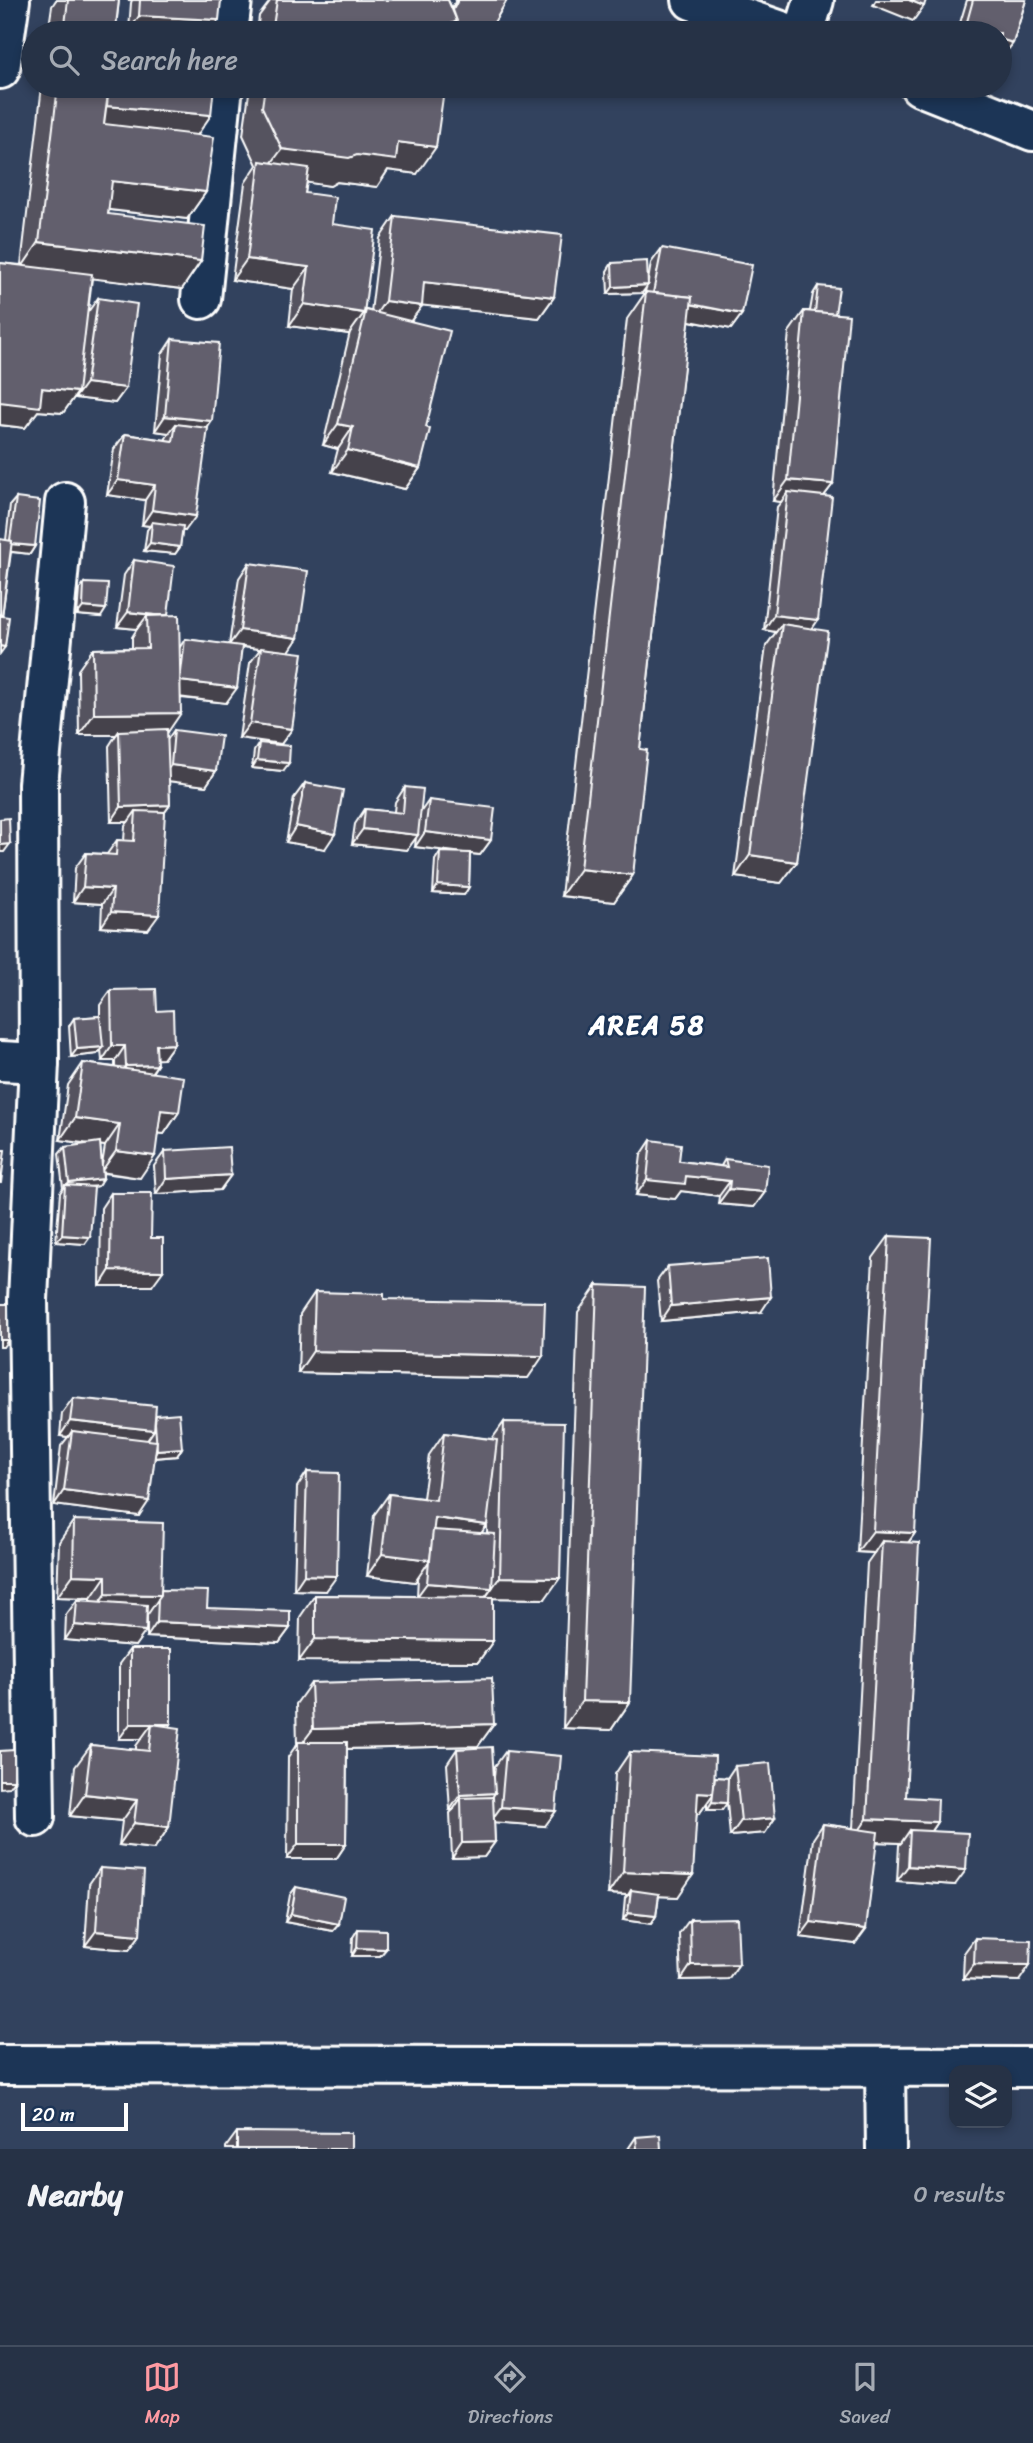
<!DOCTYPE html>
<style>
body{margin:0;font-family:Sriracha,sans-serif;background:#323e51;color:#f1f3f6}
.controls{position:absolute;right:21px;bottom:21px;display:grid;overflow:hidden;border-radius:14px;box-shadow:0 4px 10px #0003}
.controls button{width:63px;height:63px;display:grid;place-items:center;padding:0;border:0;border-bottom:2px solid #424d5f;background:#263246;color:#f1f3f6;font:35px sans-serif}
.scale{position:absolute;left:21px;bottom:18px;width:107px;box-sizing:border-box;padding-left:7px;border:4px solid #fff;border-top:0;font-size:19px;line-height:24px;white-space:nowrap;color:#fff;-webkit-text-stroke:5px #1d3557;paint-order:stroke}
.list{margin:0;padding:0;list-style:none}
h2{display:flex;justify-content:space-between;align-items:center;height:91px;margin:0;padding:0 28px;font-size:30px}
h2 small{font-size:23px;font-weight:400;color:#a4aab3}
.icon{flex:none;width:38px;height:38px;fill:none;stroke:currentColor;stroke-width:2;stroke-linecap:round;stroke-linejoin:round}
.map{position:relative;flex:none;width:1033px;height:2149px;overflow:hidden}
.search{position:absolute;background:#263246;box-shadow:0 4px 10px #0003;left:21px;right:21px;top:21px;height:77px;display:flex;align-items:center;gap:18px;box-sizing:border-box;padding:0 24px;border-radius:38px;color:#a4aab3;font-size:26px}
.sheet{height:196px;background:#263246}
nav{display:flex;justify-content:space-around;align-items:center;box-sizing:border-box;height:98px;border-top:2px solid #424d5f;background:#263246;font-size:19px;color:#a4aab3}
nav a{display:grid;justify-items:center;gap:4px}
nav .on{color:#ff9aa2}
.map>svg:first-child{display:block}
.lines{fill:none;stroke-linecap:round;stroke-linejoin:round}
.minor-casing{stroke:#fff;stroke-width:44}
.minor{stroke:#1d3557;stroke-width:38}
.wall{fill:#54525e;stroke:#fff;stroke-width:2;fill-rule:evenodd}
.shaded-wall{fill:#45424c;stroke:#fff;stroke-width:2}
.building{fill:#625f6d;stroke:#fff;stroke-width:2}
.labels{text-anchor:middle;stroke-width:5;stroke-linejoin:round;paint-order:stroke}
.district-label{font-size:26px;font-weight:bold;letter-spacing:2px;fill:#fff;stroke:#1d3557}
</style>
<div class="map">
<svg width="1033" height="2149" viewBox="0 0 1033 2149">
<rect width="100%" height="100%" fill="#32425e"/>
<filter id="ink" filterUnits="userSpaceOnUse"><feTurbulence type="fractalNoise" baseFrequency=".0143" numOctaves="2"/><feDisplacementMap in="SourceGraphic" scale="14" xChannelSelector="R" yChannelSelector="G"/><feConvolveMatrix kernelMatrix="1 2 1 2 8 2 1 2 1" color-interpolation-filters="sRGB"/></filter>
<g filter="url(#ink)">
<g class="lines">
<defs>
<g id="minor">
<polyline points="692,0 787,33"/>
<polyline points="228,33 232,0"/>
<polyline points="804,33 814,0"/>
<polyline points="0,69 10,0"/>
<polyline points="920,86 1033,131"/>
<polyline points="201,299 223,86"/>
<polyline points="0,1061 39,1063"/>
<polyline points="35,1817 28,1300 39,1063 38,784 65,502"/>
<polyline points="0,2065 1033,2067"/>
<polyline points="885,2068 886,2149"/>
</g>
</defs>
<use href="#minor" class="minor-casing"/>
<use href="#minor" class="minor"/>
</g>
<g class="wall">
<polygon points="56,0 119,0 116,28 129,30 131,3 132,0 127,0 221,0 215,26 219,33 172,33 134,31 143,33 48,33 52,6"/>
<polygon points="271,0 448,0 452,8 456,0 507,0 488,33 257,33 259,16"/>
<polygon points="967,0 1026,0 1013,43 1002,58 1000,57 1000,33 957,33"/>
<polygon points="42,86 214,86 197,135 206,192 187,219 109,210 108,214 201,261 182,289 92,278 88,312 98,298 126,388 115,403 75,398 76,395 63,413 38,411 25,428 0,425 0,263 21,265"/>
<polygon points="250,86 438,86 417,174 388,170 377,187 337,182 330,186 307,182 305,193 332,224 349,334 289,326 293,289 232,280 245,183 257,165 243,135"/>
<polygon points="395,216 554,297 539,318 422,305 411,321 426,427 420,468 405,489 332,472 338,449 323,445 350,332 366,310 371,312 380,238"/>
<polygon points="662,248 742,314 731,329 689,321 640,749 633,875 614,902 561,896 627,319 645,293 646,287 642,293 608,294 607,271 612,263 648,281 651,263"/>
<polygon points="818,286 835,314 833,484 824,496 812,629 797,862 781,883 735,877 766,646 776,632 764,630 777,507 781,502 773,501 789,332 804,311 810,311 813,294"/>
<polygon points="172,339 207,428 185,531 182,531 180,547 175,554 144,551 147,530 150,526 142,525 145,500 107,495 114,449 125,434 165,440 169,433 155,431 162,354"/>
<polygon points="16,498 35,546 30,554 11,552 2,616 6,540 10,505"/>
<polygon points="134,560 168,615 180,647 185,639 229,645 239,578 249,563 289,652 292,729 281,744 239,738 250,663 260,649 242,647 226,703 181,698 167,733 167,740 174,730 216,771 206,786 169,781 170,805 165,812 148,930 101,927 102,904 73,902 75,868 86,853 107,854 117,840 124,841 125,826 128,822 111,822 109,746 116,735 79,735 78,670 93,649 132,648 132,637 137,629 117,627 124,575"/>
<polygon points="84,583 101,617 77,615 79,590"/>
<polygon points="259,743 283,771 252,768 254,751"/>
<polygon points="305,783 325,849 286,842 294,798"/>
<polygon points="405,787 420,813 429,800 491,840 480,855 470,854 469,887 464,895 433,893 435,860 440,852 468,853 415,847 416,837 407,850 352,844 355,824 365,809 394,812 395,802"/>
<path d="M111,990L157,1011L174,1044L163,1059H156L157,1065L152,1073L179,1112L164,1134L158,1133L140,1178L103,1173V1179L98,1186L92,1187L85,1244L56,1242L60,1193L63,1188L59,1154L65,1147L88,1144L60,1140L68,1085L83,1063L115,1067V1061H102L101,1049L97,1054L71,1057L69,1026L74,1018L100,1016V1005ZM100,1145L105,1146L102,1165Z"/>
<polygon points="651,1140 679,1161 721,1166 725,1159 765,1192 754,1207 718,1204 719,1196 681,1191 675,1199 636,1195 641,1155"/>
<polygon points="165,1151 231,1175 220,1190 156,1194 154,1166"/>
<polygon points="111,1193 151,1238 152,1286 100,1286 101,1208"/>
<polygon points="889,1236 915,1533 908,1543 906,1797 937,1822 931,1831 955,1885 897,1881 899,1845 901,1843 877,1842 855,1944 800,1937 813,1839 823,1824 853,1828 867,1563 874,1553 857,1552 873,1258"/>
<polygon points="668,1266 761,1312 661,1321 657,1281"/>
<polygon points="597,1285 630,1702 611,1730 563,1728 578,1312"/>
<polygon points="315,1292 528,1378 298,1373 300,1314"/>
<polygon points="73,1398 156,1415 182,1448 177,1456 155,1458 139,1516 54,1505 61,1446 68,1437 60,1436 62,1413"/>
<path d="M504,1422L545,1599L493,1598V1641L478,1662L299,1661L300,1617L315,1595L417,1596L418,1577L415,1582L367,1576L374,1515L389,1494L423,1498L429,1455L444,1433L492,1439ZM487,1521V1534L481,1533L487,1525Z"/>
<polygon points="307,1472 326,1591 294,1590 297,1487"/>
<polygon points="74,1520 161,1590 207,1608 290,1628 279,1643 147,1637 147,1614 135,1646 65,1640 66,1615 77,1600 91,1601 91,1598 57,1597 59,1542"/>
<polygon points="130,1649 171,1724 169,1726 169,1827 154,1849 119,1845 122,1821 70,1816 75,1767 91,1745 136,1750 136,1746 141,1739 119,1739 119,1664"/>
<polygon points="311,1683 494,1724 478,1746 347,1749 346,1844 336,1859 287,1859 288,1757 297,1744 296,1704"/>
<polygon points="457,1749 494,1777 495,1766 506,1751 545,1826 494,1822 495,1842 484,1857 452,1858 450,1813 453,1810 450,1810 447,1764"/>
<polygon points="630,1752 715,1777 727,1778 735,1766 775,1818 765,1833 730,1836 727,1802 722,1810 707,1810 707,1803 699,1814 697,1814 678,1897 659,1896 656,1916 651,1924 623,1920 625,1898 628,1895 608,1894 615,1774"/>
<polygon points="100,1868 140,1935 129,1950 85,1946 89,1884"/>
<polygon points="296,1887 339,1924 333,1931 285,1922 290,1895"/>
<polygon points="690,1919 739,1964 728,1979 681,1980 679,1934"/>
<polygon points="358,1929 386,1949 380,1956 352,1956 353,1937"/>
<polygon points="975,1938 1019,1981 963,1979 964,1953"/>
<polygon points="237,2132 351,2149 226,2149 226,2147"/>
<polygon points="636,2137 661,2149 628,2149"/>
</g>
<g class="shaded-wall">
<polygon points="876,0 909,0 924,6 913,21 873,5"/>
<polygon points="139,16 219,20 210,33 179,23 172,33 129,31"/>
<polygon points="457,21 449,33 439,33 443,28"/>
<polygon points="965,29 980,33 961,33"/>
<polygon points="1000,39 1013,43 1002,58 1000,57"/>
<polygon points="107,106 211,115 196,137 91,127"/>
<polygon points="398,142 436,147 417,174 388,170 377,187 337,182 330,186 262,176 282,149 357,155"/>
<polygon points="112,181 206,192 187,219 93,208"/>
<polygon points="39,242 201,261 182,289 20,270"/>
<polygon points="247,259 309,267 293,289 232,280"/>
<polygon points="424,282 554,297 539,318 409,304"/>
<polygon points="648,285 642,293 608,294 613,287"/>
<polygon points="652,297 742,314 731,329 644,312"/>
<polygon points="385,301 422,306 406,327 370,323"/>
<polygon points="304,304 364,313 349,334 289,326"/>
<polygon points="86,383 126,388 115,403 75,398"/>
<polygon points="42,388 78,392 63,413 38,411 25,428 0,425 0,402"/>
<polygon points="165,416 212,421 202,436 176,424 169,433 155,431"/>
<polygon points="338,424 353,427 338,449 323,445"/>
<polygon points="348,450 420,468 405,489 332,472"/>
<polygon points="118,480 155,485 145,500 107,495"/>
<polygon points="788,480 833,484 817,505 788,492 781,502 773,501"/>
<polygon points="152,510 196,516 185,531 152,526 152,522 150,526 142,525"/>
<polygon points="150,543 180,547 175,554 144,551"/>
<polygon points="10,544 35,546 30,554 5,551"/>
<polygon points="83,607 106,609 101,617 77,615"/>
<polygon points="128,612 167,617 147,616 137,629 117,627"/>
<polygon points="774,615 818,620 808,635 782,624 776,632 764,630"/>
<polygon points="240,630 298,638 288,653 229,645"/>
<polygon points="0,646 5,647 0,654"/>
<polygon points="180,681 237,688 226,703 170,696"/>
<polygon points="181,713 166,735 119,731 116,735 79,735 94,714"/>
<polygon points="250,723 292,729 281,744 239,738"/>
<polygon points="257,760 289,763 283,771 252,768"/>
<polygon points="171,765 216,771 206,786 160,780"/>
<polygon points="170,805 159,820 136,811 128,822 111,822 121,807"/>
<polygon points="296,826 335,834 325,849 286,842"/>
<polygon points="363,829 418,835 407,850 352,844"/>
<polygon points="425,832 491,840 480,855 415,847"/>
<polygon points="10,844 4,852 0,852 0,845"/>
<polygon points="750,855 797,862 781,883 735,877"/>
<polygon points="580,869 633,875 614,902 561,896"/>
<polygon points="438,885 469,887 464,895 433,893"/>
<polygon points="83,887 113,889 102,904 73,902"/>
<polygon points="111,912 159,915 148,930 101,927"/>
<polygon points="174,1044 163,1059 146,1060 156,1045"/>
<polygon points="112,1046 125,1046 115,1061 102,1061"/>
<polygon points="103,1047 97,1054 71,1057 77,1049"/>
<polygon points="157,1065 146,1080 115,1081 126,1066"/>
<polygon points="161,1110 179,1112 164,1134 146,1132"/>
<polygon points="75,1118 120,1124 105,1146 60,1140"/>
<polygon points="116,1151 155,1156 140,1178 101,1172"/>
<polygon points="231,1175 220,1190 156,1194 166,1179"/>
<polygon points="686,1176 730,1181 719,1196 681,1191 675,1199 636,1195 647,1180"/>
<polygon points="103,1179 98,1186 65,1190 65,1188 69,1183"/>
<polygon points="729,1189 765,1192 754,1207 718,1204"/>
<polygon points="62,1235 90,1237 85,1244 56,1242"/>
<polygon points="110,1270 163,1271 152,1286 100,1286"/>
<polygon points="771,1297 761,1312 661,1321 671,1306"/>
<polygon points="0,1340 8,1340 3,1347 0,1347"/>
<polygon points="313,1351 543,1356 528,1378 298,1373"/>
<polygon points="70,1421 154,1430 144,1445 72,1431 68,1437 60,1436"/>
<polygon points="182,1448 177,1456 152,1458 157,1450"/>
<polygon points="64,1490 149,1501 139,1516 54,1505"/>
<polygon points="435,1518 487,1525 472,1546 430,1541"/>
<polygon points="873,1531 915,1533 900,1554 882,1541 874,1553 857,1552"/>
<polygon points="382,1554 430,1560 415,1582 367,1576"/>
<polygon points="73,1575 106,1576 91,1598 57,1597"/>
<polygon points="304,1575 337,1576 326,1591 294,1590"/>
<polygon points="500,1577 560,1578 545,1599 485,1598"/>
<polygon points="427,1583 492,1588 481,1603 416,1598"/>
<polygon points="106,1594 161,1595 146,1617 91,1615"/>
<polygon points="157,1622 290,1628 279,1643 147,1637"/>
<polygon points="75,1625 146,1631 135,1646 65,1640"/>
<polygon points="315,1639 493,1641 478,1662 299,1661"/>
<polygon points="582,1701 630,1702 611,1730 563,1728"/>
<polygon points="130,1724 171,1724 161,1739 152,1724 141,1739 119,1739"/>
<polygon points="494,1724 478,1746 297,1750 313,1729"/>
<polygon points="0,1780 14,1780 9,1787 0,1788"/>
<polygon points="698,1792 714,1793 699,1814 683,1813"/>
<polygon points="495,1793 485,1808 461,1798 453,1810 450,1810 460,1795"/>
<polygon points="85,1794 137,1800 122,1821 70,1816"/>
<polygon points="712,1802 727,1803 722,1810 707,1810"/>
<polygon points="501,1807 556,1811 545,1826 490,1822"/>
<polygon points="775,1818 765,1833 730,1836 741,1821"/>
<polygon points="867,1819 937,1822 922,1844 910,1830 901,1843 852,1841"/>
<polygon points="134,1823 169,1827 154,1849 119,1845"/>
<polygon points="495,1842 484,1857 452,1858 462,1843"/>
<polygon points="298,1844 346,1844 336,1859 287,1859"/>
<polygon points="908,1866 966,1870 955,1885 897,1881"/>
<polygon points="623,1872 693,1875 678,1897 630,1895 631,1890 628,1895 608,1894"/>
<polygon points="628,1913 656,1916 651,1924 623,1920"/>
<polygon points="291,1914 339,1924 333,1931 285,1922"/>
<polygon points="811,1922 866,1929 855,1944 800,1937"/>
<polygon points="96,1931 140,1935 129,1950 85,1946"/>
<polygon points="357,1948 386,1949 380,1956 352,1956"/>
<polygon points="739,1964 728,1979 681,1980 691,1965"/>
<polygon points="974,1964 1030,1965 1019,1981 963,1979"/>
</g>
<g class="building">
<polygon points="68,0 119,0 115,33 64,33"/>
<polygon points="140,0 221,0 219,20 139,16"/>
<polygon points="277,0 448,0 457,21 443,28 442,33 272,33"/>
<polygon points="458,0 507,0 488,33 474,33 456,23 457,21 453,10"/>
<polygon points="909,0 926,0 924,6"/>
<polygon points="973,0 1026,0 1013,43 1000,39 1000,33 980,33 965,29"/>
<polygon points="179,23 219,26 219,33 178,33"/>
<polygon points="116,28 143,33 115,33"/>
<polygon points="58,86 109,86 104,124 214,137 206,192 112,181 108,214 205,226 201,261 39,242"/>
<polygon points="109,86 214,86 211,115 107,106"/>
<polygon points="265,86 438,86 443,97 436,147 398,142 396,160 357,155 349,158 282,149 262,107"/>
<polygon points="260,161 309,168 305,193 335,197 332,224 375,230 364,313 304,304 309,267 247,259"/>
<polygon points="395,216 562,235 554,297 424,282 422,306 385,301"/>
<polygon points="662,248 752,265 742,314 691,304 692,297 653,293"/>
<polygon points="647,261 648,285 613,287 612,263"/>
<polygon points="0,263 92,274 78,392 42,388 40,407 0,402"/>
<polygon points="818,286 839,288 835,314 815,312"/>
<polygon points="646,292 692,297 640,749 647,750 633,875 580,869"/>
<polygon points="98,298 137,304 126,388 86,383"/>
<polygon points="366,310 450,331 426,427 430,429 420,468 348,450 353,427 338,424"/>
<polygon points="804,311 849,315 833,484 788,480"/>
<polygon points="172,339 219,343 212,421 165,416"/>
<polygon points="176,424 208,428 196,516 152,510 155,485 118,480 125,434 173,441"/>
<polygon points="788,492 832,497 818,620 774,615"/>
<polygon points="16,498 40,501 35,546 12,544 12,541 10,540"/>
<polygon points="152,522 183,526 180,547 150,543"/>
<polygon points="0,539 12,541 2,616 9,617 5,647 0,646"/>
<polygon points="134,560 174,566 168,615 156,615 128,612"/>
<polygon points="249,563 308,571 298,638 240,630"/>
<polygon points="84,583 108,584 106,609 83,607"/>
<polygon points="179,615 181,713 94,714 93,649 148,648 147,616"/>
<polygon points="782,624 828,631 797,862 750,855"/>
<polygon points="185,639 242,646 237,688 180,681"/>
<polygon points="261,648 303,653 292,729 250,723"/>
<polygon points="167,729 170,805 121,807 119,731"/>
<polygon points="174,730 221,736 216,771 171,765"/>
<polygon points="259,743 290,746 289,763 257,760"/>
<polygon points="305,783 343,790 335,834 296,826"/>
<polygon points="405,787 423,789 418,835 363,829 365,809 403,813"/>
<polygon points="429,800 495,808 491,840 425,832"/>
<polygon points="136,811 165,812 159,915 111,912 113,889 83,887 86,853 116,855 117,840 134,841"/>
<polygon points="9,818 10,844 0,845 0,819"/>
<polygon points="440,852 470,853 469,887 438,885"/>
<polygon points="156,989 157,1011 173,1010 174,1044 156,1045 157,1065 126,1066 125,1046 112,1046 111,990"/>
<polygon points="100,1016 103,1047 77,1049 74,1018"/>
<polygon points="83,1063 184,1077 179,1112 161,1110 155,1156 116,1151 120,1124 75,1118"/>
<polygon points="651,1140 681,1144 679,1161 727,1167 725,1159 768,1165 765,1192 729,1189 730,1181 686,1176 685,1184 647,1180"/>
<polygon points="100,1142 103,1179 69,1183 65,1147"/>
<polygon points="229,1147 231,1175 166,1179 165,1151"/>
<polygon points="0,1150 5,1150 1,1183 0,1183"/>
<polygon points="65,1185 94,1187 90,1237 62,1235"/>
<polygon points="111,1193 152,1193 151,1238 163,1238 163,1271 110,1270"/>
<polygon points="889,1236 931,1238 915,1533 873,1531"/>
<polygon points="768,1258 771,1297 671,1306 668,1266"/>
<polygon points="597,1285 645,1287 630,1702 582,1701"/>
<polygon points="315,1292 384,1294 384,1299 545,1302 543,1356 313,1351"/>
<rect x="0" y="1304" width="8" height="36"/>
<polygon points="73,1398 156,1406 154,1430 70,1421"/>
<polygon points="179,1413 182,1448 157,1450 155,1423 156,1415"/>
<polygon points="504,1422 564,1423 560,1578 500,1577"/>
<polygon points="72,1431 157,1441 149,1501 64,1490"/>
<polygon points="444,1433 497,1440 487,1525 435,1518 430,1560 382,1554 389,1494 436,1500"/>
<polygon points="307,1472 339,1473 337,1576 304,1575"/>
<polygon points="74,1520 163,1523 161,1595 106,1594 106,1576 73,1575"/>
<polygon points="433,1530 495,1534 492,1588 427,1583 429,1560 430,1560"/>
<polygon points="882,1541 919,1543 906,1797 938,1799 937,1822 867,1819"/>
<polygon points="161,1590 208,1591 207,1608 290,1611 290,1628 157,1622 158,1599 161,1595"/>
<polygon points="315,1595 493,1597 493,1641 315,1639"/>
<polygon points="77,1600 147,1605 146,1631 75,1625"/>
<rect x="130" y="1649" width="41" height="75"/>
<polygon points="492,1678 494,1724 313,1729 311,1683"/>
<polygon points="152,1724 180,1728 169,1827 134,1823 137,1800 85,1794 91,1745 149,1751"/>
<polygon points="298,1742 347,1742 346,1844 298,1844"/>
<polygon points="492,1747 495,1793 460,1795 457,1749"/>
<polygon points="14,1750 14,1780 0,1780 0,1751"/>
<polygon points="506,1751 561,1756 556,1811 501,1807"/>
<polygon points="630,1752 715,1756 714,1793 698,1792 693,1875 623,1872"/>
<polygon points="770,1763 775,1818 741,1821 735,1766"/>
<polygon points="715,1777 728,1778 727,1803 712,1802"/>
<polygon points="493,1797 495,1842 462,1843 461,1798"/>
<polygon points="823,1824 878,1832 866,1929 811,1922"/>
<polygon points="910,1830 968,1833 966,1870 908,1866"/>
<polygon points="100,1868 144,1871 140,1935 96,1931"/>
<polygon points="296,1887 344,1897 339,1924 291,1914"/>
<polygon points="631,1890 659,1894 656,1916 628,1913"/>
<polygon points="737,1918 739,1964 691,1965 690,1919"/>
<polygon points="358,1929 386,1930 386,1949 357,1948"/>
<polygon points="975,1938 1031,1940 1030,1965 974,1964"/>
<polygon points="237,2132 351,2133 351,2149 237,2149"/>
<polygon points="660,2135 661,2149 637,2149 636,2137"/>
</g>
</g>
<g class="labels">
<g class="district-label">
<text x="647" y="1034">AREA 58</text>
</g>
</g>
</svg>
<div class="controls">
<button><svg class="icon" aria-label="layers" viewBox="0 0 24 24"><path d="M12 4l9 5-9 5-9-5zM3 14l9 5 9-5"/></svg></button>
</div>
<div class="scale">20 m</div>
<div class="search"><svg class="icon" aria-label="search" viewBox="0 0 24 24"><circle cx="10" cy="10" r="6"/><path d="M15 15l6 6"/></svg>Search here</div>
</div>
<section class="sheet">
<h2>Nearby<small>0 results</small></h2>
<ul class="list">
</ul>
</section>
<nav>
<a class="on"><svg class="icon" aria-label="map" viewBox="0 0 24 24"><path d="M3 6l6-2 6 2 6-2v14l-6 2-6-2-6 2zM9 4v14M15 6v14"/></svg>Map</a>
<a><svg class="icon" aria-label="directions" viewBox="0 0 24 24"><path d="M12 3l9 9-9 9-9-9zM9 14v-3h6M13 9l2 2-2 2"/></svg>Directions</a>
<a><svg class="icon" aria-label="saved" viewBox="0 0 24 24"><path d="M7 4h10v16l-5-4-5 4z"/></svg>Saved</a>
</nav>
